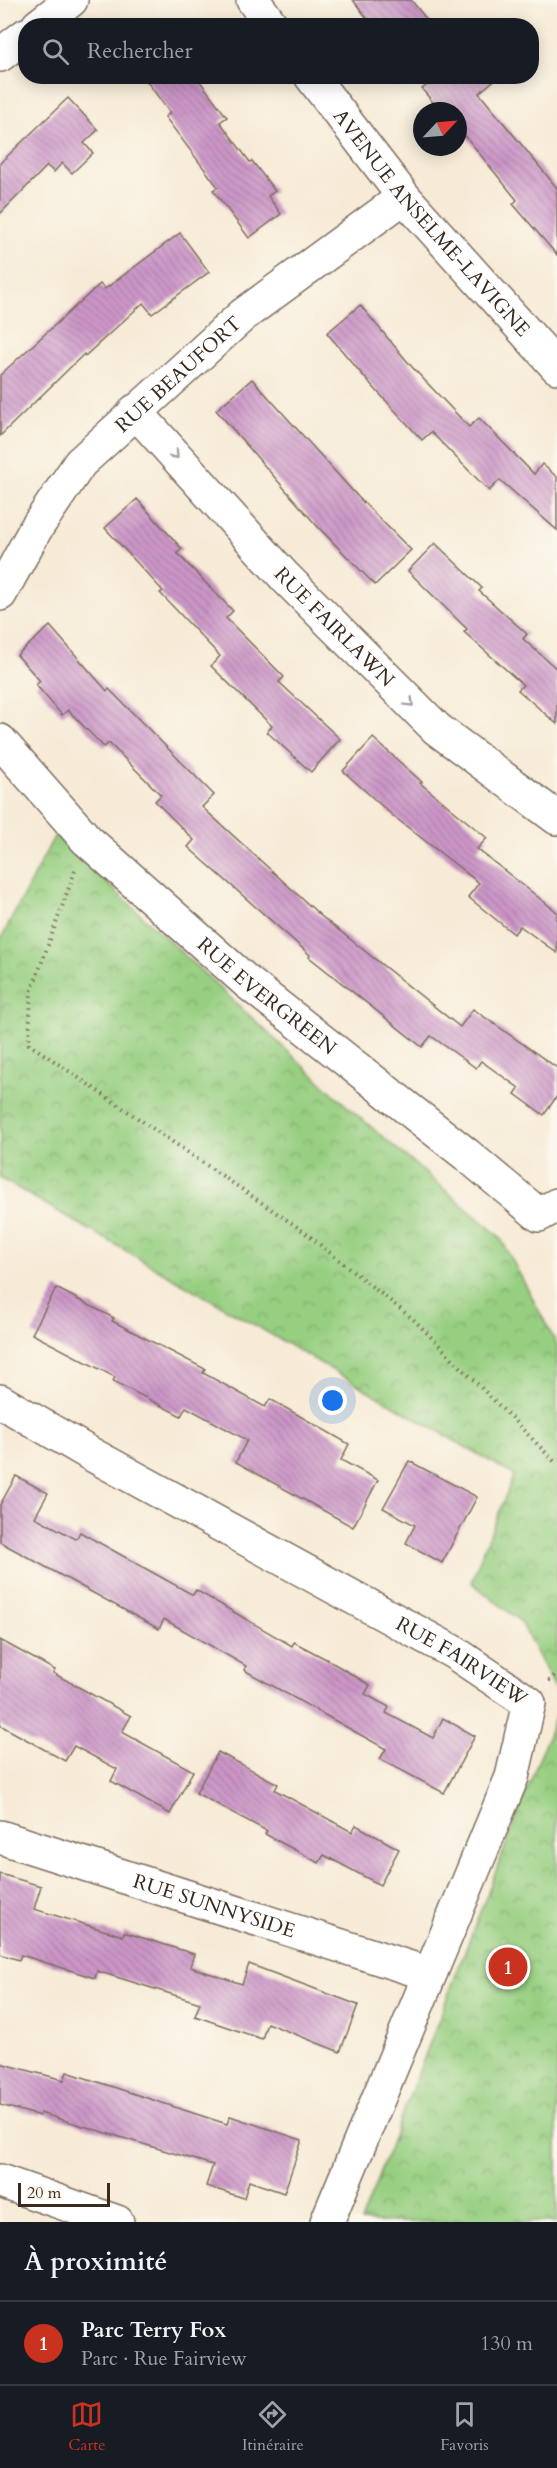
<!DOCTYPE html>
<html lang="fr">
<meta charset="utf-8">
<style>
body{margin:0;font-family:Cardo,serif;background:#242831;color:#f1f3f6}
.compass{position:absolute;left:413px;top:102px;width:54px;height:54px;border-radius:50%;background:#171b24;box-shadow:0 3px 15px #0003;rotate:64deg}
.scale{position:absolute;left:18px;bottom:15px;width:92px;box-sizing:border-box;padding-left:6px;border:3px solid #3b2a1e;border-top:0;font-size:16px;line-height:21px;white-space:nowrap;color:#3b2a1e;-webkit-text-stroke:4px #fbf7ec;paint-order:stroke}
.you{position:absolute;left:333px;top:1401px;width:21px;height:21px;margin:-15px;border:4px solid #fff;border-radius:50%;background:#1a73e8;box-shadow:0 0 0 9px #1a73e833}
.badge{display:grid;place-items:center;width:39px;height:39px;border-radius:50%;background:#c8321e;color:#fff;font-size:20px;font-weight:700}
.pin{position:absolute;translate:-50% -50%;border:3px solid #fff;box-shadow:0 2px 6px #0006}
.list{margin:0;padding:0;list-style:none}
h2{display:flex;justify-content:space-between;align-items:center;height:78px;margin:0;padding:0 24px;font-size:26px}
h2 small{font-size:20px;font-weight:400;color:#9ea1a6}
.list li{display:grid;grid-template-columns:39px 1fr auto;gap:18px;align-items:center;box-sizing:border-box;height:84px;padding:0 24px;border-top:2px solid #363941}
.list b{display:block;font-size:22px;white-space:nowrap}
.list p{margin:0;font-size:20px;white-space:nowrap;color:#9ea1a6}
.list em{font-size:20px;font-style:normal;color:#9ea1a6}
.icon{flex:none;width:33px;height:33px;fill:none;stroke:currentColor;stroke-width:2;stroke-linecap:round;stroke-linejoin:round}
.map{position:relative;flex:none;width:557px;height:2222px;overflow:hidden}
.search{position:absolute;background:#171b24;box-shadow:0 3px 15px #0003;left:18px;right:18px;top:18px;height:66px;display:flex;align-items:center;gap:15px;box-sizing:border-box;padding:0 21px;border-radius:24px;color:#9ea1a6;font-size:22px}
.sheet{height:162px;background:#171b24}
nav{display:flex;justify-content:space-around;align-items:center;box-sizing:border-box;height:84px;border-top:2px solid #363941;background:#171b24;font-size:16px;color:#9ea1a6}
nav a{display:grid;justify-items:center;gap:3px}
nav .on{color:#c8321e}
.map>svg:first-child{display:block}
.park{fill:url(#park-crowns);stroke:#697c50;stroke-width:1.5}
.building{fill:url(#building-back-hatch)}
.lines{fill:none;stroke-linecap:round;stroke-linejoin:round}
.minor-casing{stroke:#7d6e5f;stroke-width:36}
.path{stroke:#7d6e5f;stroke-width:4;stroke-dasharray:1.5 4.5;stroke-linecap:butt}
.minor{stroke:#fff;stroke-width:33}
.oneway{stroke:#a79f9a}
.labels{text-anchor:middle;stroke-width:5;stroke-linejoin:round;paint-order:stroke}
.street-label{font-size:20px;fill:#3b2a1e;stroke:#fbf7ec}
</style>
<div class="map">
<svg width="557" height="2222" viewBox="0 0 557 2222">
<defs>
<pattern id="park-crowns" width="20" height="18" patternUnits="userSpaceOnUse" patternTransform="scale(1.5)"><rect width="20" height="18" fill="#97cf81"/><path d="M2 6a3 3 0 1 1 6 0M12 15a3 3 0 1 1 6 0" fill="none" stroke="#7ca869"/></pattern>
<pattern id="building-back-hatch" width="6" height="6" patternUnits="userSpaceOnUse" patternTransform="scale(1.5)"><rect width="6" height="6" fill="#cc96c8"/><path d="M-1 5l2 2M0 0l6 6M5-1l2 2" fill="none" stroke="#a77ba2"/></pattern>
</defs>
<rect width="100%" height="100%" fill="#fbf7ec"/>
<filter id="ink" filterUnits="userSpaceOnUse"><feTurbulence type="fractalNoise" baseFrequency=".0167" numOctaves="2"/><feDisplacementMap in="SourceGraphic" scale="12" xChannelSelector="R" yChannelSelector="G"/><feConvolveMatrix kernelMatrix="1 2 1 2 8 2 1 2 1" color-interpolation-filters="sRGB"/></filter>
<filter id="wash" filterUnits="userSpaceOnUse"><feTurbulence type="fractalNoise" baseFrequency=".008" numOctaves="4" result="noise"/><feDisplacementMap in="SourceGraphic" scale="24" xChannelSelector="R" yChannelSelector="G"/><feGaussianBlur stdDeviation="1.35" result="paint"/><feColorMatrix in="noise" values="0 0 0 0 0 0 0 0 0 0 0 0 0 0 0 0 0 1.4 0 .05"/><feComposite in="paint" operator="in"/></filter>
<g filter="url(#wash)">
<rect width="100%" height="100%" fill="#f7ebd7"/>
<g class="park">
<polygon points="55,835 349,1108 500,1237 557,1345 557,1692 521,1622 471,1582 514,1475 0,1178 0,941"/>
<polygon points="557,1712 557,2222 361,2222"/>
</g>
<g id="blocks">
<g class="building">
<polygon points="353,0 411,0 432,26 373,26"/>
<polygon points="143,76 196,76 227,117 220,122 250,162 252,161 275,191 268,196 281,214 249,238 213,190 218,187 165,117 170,113"/>
<polygon points="439,76 499,76 479,93 557,188 557,255 513,204 517,200 458,127 458,111 440,111 422,89"/>
<polygon points="68,98 98,130 84,143 93,153 72,173 62,163 54,172 47,166 0,214 0,163"/>
<polygon points="180,233 209,272 152,314 143,303 85,356 84,354 0,436 0,375 100,284 105,289"/>
<polygon points="360,305 412,367 469,427 479,418 534,474 542,464 557,477 557,530 500,480 489,491 431,432 422,440 366,379 327,333"/>
<polygon points="252,379 359,498 411,550 375,585 317,526 216,410"/>
<polygon points="137,499 182,549 177,553 233,611 226,618 284,677 279,682 340,739 311,772 267,732 272,726 211,666 220,656 160,593 163,591 105,528"/>
<polygon points="435,543 482,588 479,591 527,634 523,639 557,669 557,724 518,690 523,685 464,632 467,629 408,571"/>
<polygon points="50,626 107,691 109,689 214,795 202,807 321,916 460,1027 473,1009 557,1068 557,1096 544,1115 515,1094 519,1088 481,1061 476,1068 431,1036 422,1047 309,957 310,955 188,847 194,840 155,801 161,795 109,743 104,747 68,710 62,715 36,685 40,681 17,655"/>
<polygon points="373,738 422,782 420,783 487,838 477,849 557,912 557,953 520,926 514,934 468,897 479,883 392,815 343,771"/>
<polygon points="56,1288 114,1318 112,1321 205,1369 203,1373 265,1407 270,1399 349,1444 341,1460 378,1480 353,1527 236,1462 247,1440 186,1407 181,1416 113,1381 115,1377 32,1334"/>
<polygon points="409,1461 477,1497 442,1563 406,1543 415,1525 383,1508"/>
<polygon points="16,1476 48,1493 35,1517 76,1539 80,1532 193,1595 196,1590 292,1646 294,1642 326,1659 370,1685 365,1694 389,1707 386,1713 433,1738 443,1718 475,1736 444,1793 380,1759 386,1749 244,1670 246,1666 164,1619 159,1629 0,1542 0,1505"/>
<polygon points="0,1640 55,1670 53,1673 131,1716 122,1732 193,1771 170,1814 111,1781 117,1769 74,1746 65,1761 0,1725"/>
<polygon points="218,1752 278,1784 275,1790 352,1832 356,1825 399,1849 380,1885 324,1855 319,1863 265,1834 267,1831 196,1793"/>
<polygon points="0,1874 41,1886 34,1909 123,1936 124,1932 194,1954 190,1967 242,1984 249,1964 358,2005 340,2052 267,2023 262,2039 195,2016 200,2003 97,1971 95,1978 21,1955 19,1960 0,1954"/>
<polygon points="0,2063 64,2080 67,2072 227,2124 230,2116 302,2140 284,2193 249,2181 244,2198 206,2186 213,2165 40,2113 40,2116 0,2105"/>
</g>
</g>
</g>
<g filter="url(#ink)">
<use href="#blocks" fill-opacity="0" stroke="#7d6e5f" stroke-width="1.5"/>
<g class="lines">
<defs>
<g id="minor">
<polyline points="253,0 272,26"/>
<polyline points="38,26 71,0"/>
<polyline points="0,55 26,35"/>
<path id="s1" d="M311,76L404,197L557,367"/>
<path id="s2" d="M135,411L285,577L437,729L557,818"/>
<path id="s3" d="M0,594L35,530L80,463L243,315L404,197"/>
<path id="s4" d="M0,741L87,840L247,982L467,1155L539,1215L557,1205"/>
<path id="s5" d="M0,1401L89,1453L455,1653L529,1703L512,1777L327,2222"/>
<path id="s6" d="M0,1837L429,1974"/>
<polyline points="0,2181 117,2222"/>
</g>
</defs>
<use href="#minor" class="minor-casing"/>
<g class="path">
<polyline points="75,871 31,992 29,1044 303,1231 414,1320 557,1464"/>
<polyline points="549,1681 557,1673"/>
</g>
<use href="#minor" class="minor"/>
</g>
<defs><path id="oneway-chevron" d="M-2-3.5L2.5 0L-2 3.5" fill="none" stroke-width="1.6" stroke-linecap="round" stroke-linejoin="round" transform="scale(1.5)"/></defs>
<g class="oneway">
<use href="#oneway-chevron" transform="translate(175 455) rotate(48)"/>
<use href="#oneway-chevron" transform="translate(410 703) rotate(45)"/>
</g>
</g>
<g class="labels">
<g class="street-label">
<text dy="7" stroke="none"><textPath href="#s1" startOffset="190">AVENUE ANSELME-LAVIGNE</textPath></text>
<text dy="7" stroke="none"><textPath href="#s3" startOffset="286">RUE BEAUFORT</textPath></text>
<text dy="7" stroke="none"><textPath href="#s2" startOffset="294">RUE FAIRLAWN</textPath></text>
<text dy="7" stroke="none"><textPath href="#s4" startOffset="370">RUE EVERGREEN</textPath></text>
<text dy="7" stroke="none"><textPath href="#s5" startOffset="530">RUE FAIRVIEW</textPath></text>
<text dy="7" stroke="none"><textPath href="#s6" startOffset="225">RUE SUNNYSIDE</textPath></text>
</g>
</g>
</svg>
<svg class="compass" viewBox="-18 -18 36 36"><path d="M0-13l5 13h-10z" fill="#e53935"/><path d="M0 13l5-13h-10z" fill="#9ea1a6"/></svg>
<div class="scale">20 m</div>
<div class="you"></div>
<div class="pin badge" style="left:508px;top:1967px">1</div>
<div class="search"><svg class="icon" aria-label="search" viewBox="0 0 24 24"><circle cx="10" cy="10" r="6"/><path d="M15 15l6 6"/></svg>Rechercher</div>
</div>
<section class="sheet">
<h2>À proximité<small></small></h2>
<ul class="list">
<li><span class="badge">1</span><div><b>Parc Terry Fox</b><p>Parc · Rue Fairview</p></div><em>130 m</em></li>
</ul>
</section>
<nav>
<a class="on"><svg class="icon" aria-label="map" viewBox="0 0 24 24"><path d="M3 6l6-2 6 2 6-2v14l-6 2-6-2-6 2zM9 4v14M15 6v14"/></svg>Carte</a>
<a><svg class="icon" aria-label="directions" viewBox="0 0 24 24"><path d="M12 3l9 9-9 9-9-9zM9 14v-3h6M13 9l2 2-2 2"/></svg>Itinéraire</a>
<a><svg class="icon" aria-label="saved" viewBox="0 0 24 24"><path d="M7 4h10v16l-5-4-5 4z"/></svg>Favoris</a>
</nav>
